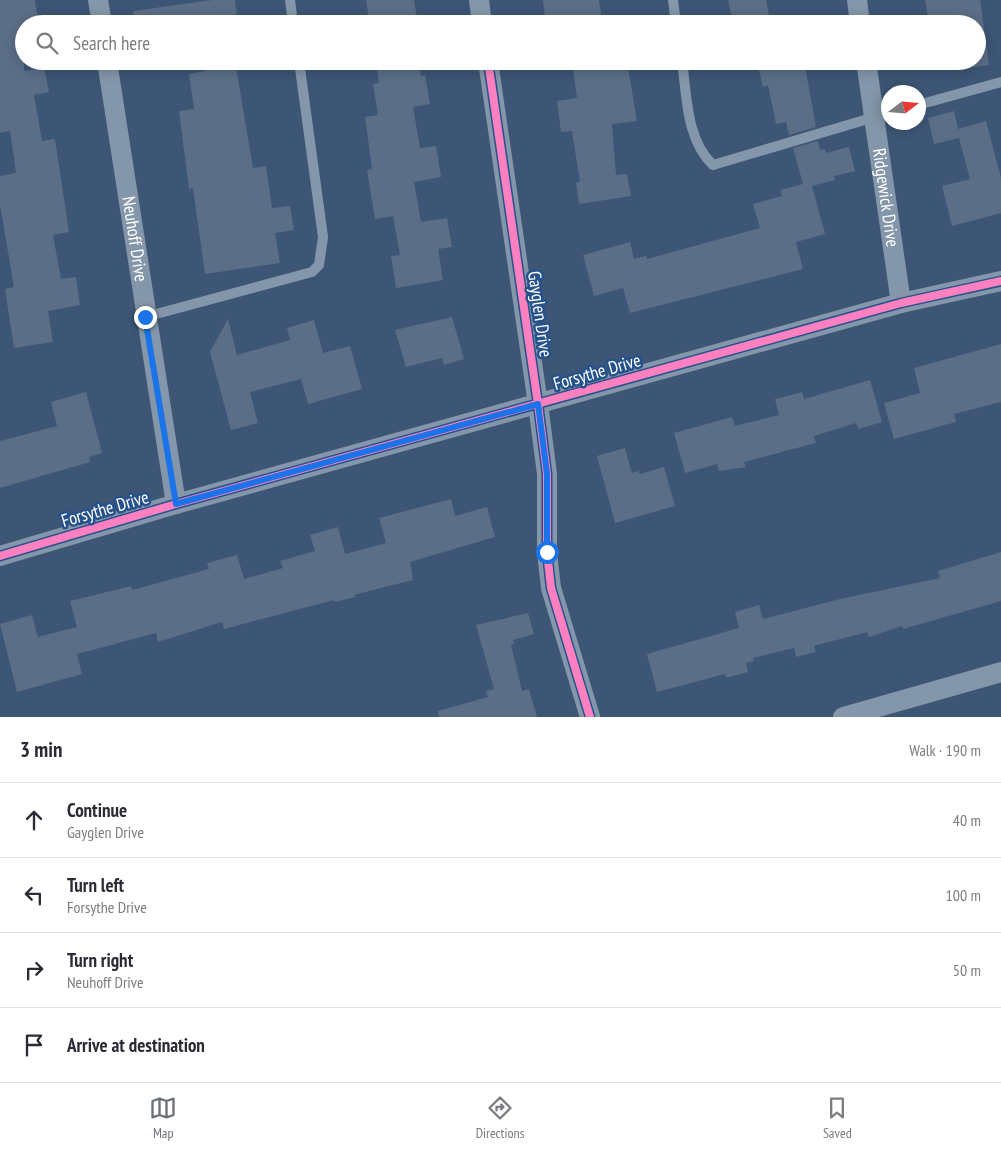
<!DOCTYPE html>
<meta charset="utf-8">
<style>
body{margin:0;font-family:"PT Sans Narrow",sans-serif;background:#f7f7f7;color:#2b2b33}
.compass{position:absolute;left:881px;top:85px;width:45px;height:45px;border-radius:50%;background:#fff;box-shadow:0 2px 12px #0003;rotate:74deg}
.stop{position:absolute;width:15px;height:15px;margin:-11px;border:4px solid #1a73e8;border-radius:50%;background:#fff}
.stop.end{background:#1a73e8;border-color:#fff;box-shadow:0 1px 5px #0008}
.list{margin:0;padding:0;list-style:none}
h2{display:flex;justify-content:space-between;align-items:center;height:65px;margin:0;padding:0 20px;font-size:21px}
h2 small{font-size:16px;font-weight:400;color:#7c7c81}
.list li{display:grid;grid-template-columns:32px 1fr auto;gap:15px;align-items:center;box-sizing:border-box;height:75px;padding:0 20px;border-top:1px solid #e1e1e2}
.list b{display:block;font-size:19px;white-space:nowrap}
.list p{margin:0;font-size:16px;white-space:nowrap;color:#7c7c81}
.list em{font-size:16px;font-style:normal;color:#7c7c81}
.icon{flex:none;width:28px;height:28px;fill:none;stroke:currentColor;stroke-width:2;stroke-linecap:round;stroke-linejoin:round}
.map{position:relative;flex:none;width:1001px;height:717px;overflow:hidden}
.search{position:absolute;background:#fff;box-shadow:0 2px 12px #0003;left:15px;right:15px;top:15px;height:55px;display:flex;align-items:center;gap:12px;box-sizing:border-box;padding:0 18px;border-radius:28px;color:#7c7c81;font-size:19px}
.sheet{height:365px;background:#fff}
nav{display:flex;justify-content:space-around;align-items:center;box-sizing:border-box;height:70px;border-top:1px solid #e1e1e2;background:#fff;font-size:14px;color:#7c7c81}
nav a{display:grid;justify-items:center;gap:2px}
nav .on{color:#6c7079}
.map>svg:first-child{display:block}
.building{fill:#5b6e87}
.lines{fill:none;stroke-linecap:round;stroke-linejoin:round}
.lane{stroke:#8496a9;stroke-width:10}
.street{stroke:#8496a9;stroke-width:20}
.cycleway-casing{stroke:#26528c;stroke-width:11}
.cycleway{stroke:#ff80c0;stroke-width:8}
.route{stroke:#1a73e8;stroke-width:6}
.labels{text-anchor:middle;stroke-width:5;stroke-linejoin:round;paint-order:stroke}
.street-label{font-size:18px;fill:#fff;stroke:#26528c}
</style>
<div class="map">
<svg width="1001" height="717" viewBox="0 0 1001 717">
<rect width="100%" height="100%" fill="#3d5675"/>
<g class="building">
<polygon points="0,0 35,0 38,22 20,25 24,44 24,71 44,68 49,92 34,95 42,141 55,139 69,232 53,235 61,279 76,277 80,305 48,311 53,342 14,348 5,289 14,287 0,205 0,176 16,173 10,131 0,133"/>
<polygon points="212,0 235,0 238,24 134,24 133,11"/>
<polygon points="366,0 414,0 418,24 370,24"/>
<polygon points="543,0 599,0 602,21 614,19 615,24 546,24"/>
<polygon points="728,0 766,0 771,24 733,24"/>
<polygon points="925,0 980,0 989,65 961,69 960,61 977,61 977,24 929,24"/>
<polygon points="204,61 235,61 253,168 266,166 272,208 290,206 294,230 275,233 280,263 205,274 193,188 189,189 179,111 194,109 189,74 205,71"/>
<polygon points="376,61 419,61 421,76 425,75 430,104 413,107 420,148 436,146 441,177 414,182 421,222 447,218 452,247 438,249 443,280 396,288 391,256 400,255 393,216 375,219 367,170 372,169 365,117 378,115 373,84 379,83"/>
<polygon points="572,61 627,61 637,121 612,124 616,175 627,174 631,196 579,204 576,183 580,182 572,131 561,132 557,101 577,98"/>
<polygon points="784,61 804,61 816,127 789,135 786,122 776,124 768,85 763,87 758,66"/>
<polygon points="954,111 958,129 986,121 1001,178 1001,213 952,226 942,186 970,179 959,138 934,144 928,118"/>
<polygon points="818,141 820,150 825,149 826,153 849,147 855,171 834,176 835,180 812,186 825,234 796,242 803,269 630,313 623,288 594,296 583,255 630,242 634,259 646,256 647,259 760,228 753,204 782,196 780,190 803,184 793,148"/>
<polygon points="452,317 464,359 444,365 442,358 406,367 395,330"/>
<polygon points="228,319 237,355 290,340 287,328 314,320 323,353 350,346 362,389 308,404 301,379 250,392 258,423 231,430 210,352"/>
<polygon points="1001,344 1001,402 954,414 956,422 894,439 884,403 920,393 914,368"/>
<polygon points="870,380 882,422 858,429 856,423 814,436 816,443 744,462 746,467 719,471 717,464 685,473 674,433 732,417 735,426 779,415 775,399 802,392 804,399"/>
<polygon points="86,392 102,453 89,457 90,462 0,488 0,441 57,426 51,402"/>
<polygon points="625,448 632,473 639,471 640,474 664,467 675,506 615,523 597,456"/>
<polygon points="451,499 455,516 487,507 495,537 410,562 413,580 354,595 355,597 335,602 334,600 224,629 222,622 158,642 156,633 77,654 82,674 17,692 0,624 32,615 38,637 77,627 70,601 131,586 132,590 209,569 207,563 237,555 244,579 283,568 280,561 315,551 310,535 338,527 345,554 386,543 379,518"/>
<polygon points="1001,552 1001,601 903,629 902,626 869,637 867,632 814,646 816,652 796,657 794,648 753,658 754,661 746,663 748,672 726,678 725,674 657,692 647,654 739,628 735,612 759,605 763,619 840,599 940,578 938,571"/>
<polygon points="528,613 534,634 513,640 514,644 511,645 522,691 529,689 537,717 439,717 438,711 488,697 486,691 494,689 476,625"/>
</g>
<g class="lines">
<g class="lane">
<polyline points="290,0 293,24"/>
<polyline points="673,0 676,24"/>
<path d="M682,61C687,96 686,140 713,165L888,113"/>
<polyline points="918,105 1001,82"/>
<polyline points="145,317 312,272 319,265 323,237 299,61"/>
</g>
<g class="street">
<polyline points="98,0 102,24"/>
<polyline points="479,0 482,24"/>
<polyline points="857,0 860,24"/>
<path id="s1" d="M107,61L176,504"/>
<polyline points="488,61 538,404 547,474 547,552 551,588 590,717"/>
<path id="s2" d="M866,61L901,303"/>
<polyline points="0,556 176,504 901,303 1001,281"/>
<polyline points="843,717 1001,672"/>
</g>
<defs>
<g id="cycleway">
<polyline points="488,61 538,404 547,474 547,552 551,588 590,717"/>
<polyline points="0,556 176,504 901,303 1001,281"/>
</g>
</defs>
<use href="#cycleway" class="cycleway-casing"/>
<use href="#cycleway" class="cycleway"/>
</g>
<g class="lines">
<polyline class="route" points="145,317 176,504 538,404 547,474 547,552"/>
</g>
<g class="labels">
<g class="street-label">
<text dy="6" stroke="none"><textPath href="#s2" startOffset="138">Ridgewick Drive</textPath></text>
<text dy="6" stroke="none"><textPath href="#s1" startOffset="180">Neuhoff Drive</textPath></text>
<text transform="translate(540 314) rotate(82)" y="6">Gayglen Drive</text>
<text transform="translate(597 372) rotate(-16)" y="6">Forsythe Drive</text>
<text transform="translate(105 509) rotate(-16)" y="6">Forsythe Drive</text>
</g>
</g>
</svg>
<svg class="compass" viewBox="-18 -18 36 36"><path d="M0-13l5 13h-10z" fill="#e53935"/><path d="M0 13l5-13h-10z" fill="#7c7c81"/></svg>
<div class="stop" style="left:547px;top:552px"></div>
<div class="stop end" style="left:145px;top:317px"></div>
<div class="search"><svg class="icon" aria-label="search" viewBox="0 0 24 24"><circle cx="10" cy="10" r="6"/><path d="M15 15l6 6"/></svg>Search here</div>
</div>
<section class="sheet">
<h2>3 min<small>Walk · 190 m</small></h2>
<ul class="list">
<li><svg class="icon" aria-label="ahead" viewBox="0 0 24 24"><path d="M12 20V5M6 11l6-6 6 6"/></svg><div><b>Continue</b><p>Gayglen Drive</p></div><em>40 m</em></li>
<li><svg class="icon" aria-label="left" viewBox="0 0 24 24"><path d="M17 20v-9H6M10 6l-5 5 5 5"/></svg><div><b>Turn left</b><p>Forsythe Drive</p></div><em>100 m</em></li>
<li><svg class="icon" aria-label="right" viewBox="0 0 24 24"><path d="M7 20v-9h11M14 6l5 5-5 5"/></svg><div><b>Turn right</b><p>Neuhoff Drive</p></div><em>50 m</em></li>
<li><svg class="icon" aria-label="arrive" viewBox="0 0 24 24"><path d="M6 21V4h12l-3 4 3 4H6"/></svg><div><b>Arrive at destination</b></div></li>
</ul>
</section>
<nav>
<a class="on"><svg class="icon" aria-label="map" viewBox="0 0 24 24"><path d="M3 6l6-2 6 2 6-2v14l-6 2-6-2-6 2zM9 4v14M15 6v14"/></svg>Map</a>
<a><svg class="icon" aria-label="directions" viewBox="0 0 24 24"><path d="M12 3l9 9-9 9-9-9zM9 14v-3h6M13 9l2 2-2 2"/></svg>Directions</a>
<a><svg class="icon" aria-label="saved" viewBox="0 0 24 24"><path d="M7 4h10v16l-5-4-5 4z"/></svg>Saved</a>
</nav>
